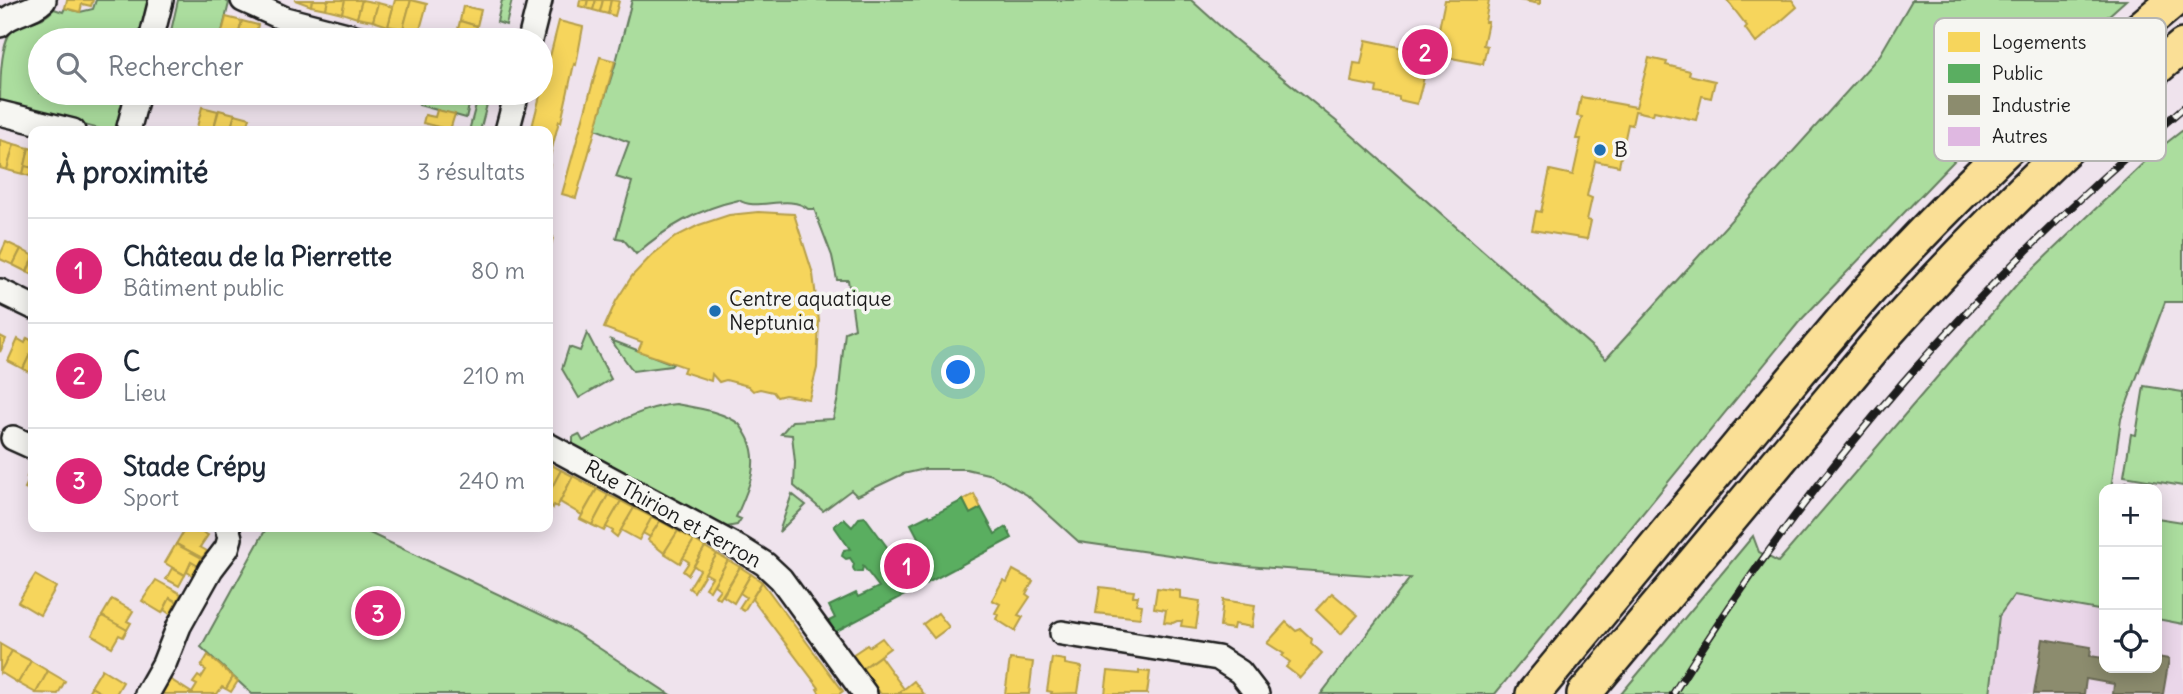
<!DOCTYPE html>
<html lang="fr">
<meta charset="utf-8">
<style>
body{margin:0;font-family:Delius,sans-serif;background:#f2f2f3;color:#1f2937}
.controls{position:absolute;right:21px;bottom:21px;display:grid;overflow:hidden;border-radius:14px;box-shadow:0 4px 18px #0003}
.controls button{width:63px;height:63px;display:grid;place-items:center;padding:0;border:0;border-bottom:2px solid #e0e1e3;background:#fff;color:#1f2937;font:35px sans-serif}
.you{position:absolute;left:959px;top:373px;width:24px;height:24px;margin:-18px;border:5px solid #fff;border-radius:50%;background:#1a73e8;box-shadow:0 0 0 10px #1a73e833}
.badge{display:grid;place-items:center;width:46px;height:46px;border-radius:50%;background:#db2777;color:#fff;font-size:23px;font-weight:700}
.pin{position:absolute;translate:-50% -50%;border:4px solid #fff;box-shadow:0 2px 7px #0006}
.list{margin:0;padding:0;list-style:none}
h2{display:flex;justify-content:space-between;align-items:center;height:91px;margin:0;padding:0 28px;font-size:30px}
h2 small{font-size:23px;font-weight:400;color:#747a83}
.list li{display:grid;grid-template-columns:46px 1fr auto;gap:21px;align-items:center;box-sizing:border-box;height:105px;padding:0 28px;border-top:2px solid #e0e1e3}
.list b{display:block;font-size:26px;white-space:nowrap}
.list p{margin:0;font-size:23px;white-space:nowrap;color:#747a83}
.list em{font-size:23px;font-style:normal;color:#747a83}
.icon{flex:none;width:38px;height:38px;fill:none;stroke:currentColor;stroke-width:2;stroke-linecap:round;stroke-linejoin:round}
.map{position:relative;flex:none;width:2183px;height:694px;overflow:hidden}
.search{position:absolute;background:#fff;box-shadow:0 4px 18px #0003;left:28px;top:28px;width:525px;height:77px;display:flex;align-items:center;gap:18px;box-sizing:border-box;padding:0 24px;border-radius:38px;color:#747a83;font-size:26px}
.panel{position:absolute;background:#fff;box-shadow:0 4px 18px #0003;left:28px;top:126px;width:525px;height:406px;border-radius:14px}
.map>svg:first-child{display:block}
.built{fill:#ead6e9}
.green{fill:#abdd9e;stroke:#647c5d;stroke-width:2}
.homes{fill:#f6d55c;stroke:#b59e49;stroke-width:2}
.public{fill:#5aae61;stroke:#47824c;stroke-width:2}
.industry{fill:#8c8c6e;stroke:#6a6a55;stroke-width:2}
.building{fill:#dfb8e1;stroke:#1c1c1c;stroke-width:2}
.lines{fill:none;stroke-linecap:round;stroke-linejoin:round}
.minor-casing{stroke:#1c1c1c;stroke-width:28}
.highway-casing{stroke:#1c1c1c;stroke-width:38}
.minor{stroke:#f6f6f2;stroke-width:23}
.highway{stroke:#fadf96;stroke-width:33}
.rail-casing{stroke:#1c1c1c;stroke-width:8}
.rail{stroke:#f6f6f2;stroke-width:5;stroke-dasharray:16;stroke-linecap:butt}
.poi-dot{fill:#1f6fb2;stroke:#f6f6f2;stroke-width:2.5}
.labels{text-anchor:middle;stroke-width:7;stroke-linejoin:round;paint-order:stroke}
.poi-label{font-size:21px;fill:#1c1c1c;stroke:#f6f6f2;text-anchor:start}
.street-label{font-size:21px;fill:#1c1c1c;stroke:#f6f6f2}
.key{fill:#f6f6f2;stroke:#b5b5b2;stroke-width:2}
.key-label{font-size:19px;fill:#1c1c1c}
</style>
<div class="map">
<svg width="2183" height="694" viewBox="0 0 2183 694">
<rect width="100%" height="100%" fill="#efe3ed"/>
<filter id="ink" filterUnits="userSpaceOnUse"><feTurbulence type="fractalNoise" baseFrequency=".0143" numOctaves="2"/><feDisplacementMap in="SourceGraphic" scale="14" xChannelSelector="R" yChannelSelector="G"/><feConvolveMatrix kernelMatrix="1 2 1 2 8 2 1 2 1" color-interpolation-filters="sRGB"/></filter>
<g filter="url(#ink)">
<polygon class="built" points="2014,595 2104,611 2104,668 2157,668 2157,619 2183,624 2183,694 1990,694 1999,616"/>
<g class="green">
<path d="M96,0H151L141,40H40V93H128L118,131H107L0,103C0,82 0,32 19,24C35,19 41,23 54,9L63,12L65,8L80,12L93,9Z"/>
<polygon points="178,0 224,0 229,3 220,40 205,40 171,31"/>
<polygon points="502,0 512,0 506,25 497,22"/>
<path d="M632,0H1191L1231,36L1336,121L1606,359L1880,55L1912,0H2126L2002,111L1799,322L1495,694H1321L1410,578L1246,566L1079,542L1027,495L992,475L966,469H925L903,474L857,496L851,490L823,511L794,486L795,462L792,435L781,434L792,421L833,419L838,398L845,332L855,328L848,280H837L832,256L814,209H808C790,193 755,212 739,200C698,209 667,227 636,254L623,239L616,238L632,182L616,177L629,142L595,129L616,62Z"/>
<polygon points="422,93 472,93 466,118 419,105"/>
<polygon points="479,93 490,93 480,131 469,131"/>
<polygon points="2183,130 2183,302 2165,302 2121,419 2111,489 2104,489 2104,611 2014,595 1999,616 1990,694 1621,694 1753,536 1759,552 1778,562 2018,283 2156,151"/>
<polygon points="587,333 611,379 579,398 562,369 569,347 580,351"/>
<polygon points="611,340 673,364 671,366 633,371"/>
<polygon points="2144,386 2183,392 2183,486 2124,476 2131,434 2136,435"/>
<path d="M676,404C696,408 722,411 739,424C743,428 745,433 748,438C761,465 747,492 736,517L741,519L737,525L721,528L573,448V437L579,434L583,441C613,425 641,407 676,404Z"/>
<polygon points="792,494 806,505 779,532"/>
<polygon points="2157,518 2183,522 2183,624 2157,619"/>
<polygon points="267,527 357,527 567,627 669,694 252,694 201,647"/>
</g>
<g class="homes">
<polygon points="67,0 93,0 91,6 82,4 80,12 65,8"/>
<polygon points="295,0 312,0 311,6"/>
<polygon points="312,0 328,0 326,9 311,6"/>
<polygon points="328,0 345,0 342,13 326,9"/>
<polygon points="345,0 362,0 357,18 342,13"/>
<polygon points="362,0 378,3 373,21 357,18"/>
<polygon points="395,0 411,0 403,29 388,26"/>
<polygon points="411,0 427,4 419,33 403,29"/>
<polygon points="580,0 588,0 586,8 579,6"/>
<polygon points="588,0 596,0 593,10 586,8"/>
<polygon points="596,0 603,0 600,12 593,10"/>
<polygon points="603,0 611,0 608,14 600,12"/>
<polygon points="611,0 619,1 615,16 608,14"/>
<polygon points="1445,0 1489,0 1485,22 1488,22 1483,45 1487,46 1483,64 1430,54 1417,104 1399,100 1399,97 1376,93 1377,87 1351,82 1354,63 1361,64 1366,40 1408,49 1409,46 1430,51 1433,37 1437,38"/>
<polygon points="1519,0 1540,0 1540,4"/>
<polygon points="1727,0 1792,0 1797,7 1756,43 1745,28 1747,26"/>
<polygon points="378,3 393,7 388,26 373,21"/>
<polygon points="463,6 481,10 477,26 460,21"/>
<polygon points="226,17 242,21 237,40 220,40"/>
<polygon points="242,21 258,25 254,40 237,39"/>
<polygon points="460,21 477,26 473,40 456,37"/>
<polygon points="559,21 583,27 576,65 574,64 561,122 559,121 548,164 550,164 548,173 548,131 531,131"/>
<polygon points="256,32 271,36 270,40 254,40"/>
<polygon points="178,33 196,38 202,40 176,40"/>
<polygon points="600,57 615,61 576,198 562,194"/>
<polygon points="1649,58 1667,62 1666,65 1690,71 1689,75 1715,81 1711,98 1702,96 1696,120 1654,111 1653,115 1635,111 1632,125 1628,124 1619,166 1595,161 1587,196 1592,198 1587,220 1591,221 1587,239 1532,230 1536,211 1541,212 1550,170 1573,175 1581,139 1576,139 1582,117 1577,116 1581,97 1636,107"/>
<polygon points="163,93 182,93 180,100 162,95"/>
<polygon points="389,93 405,93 403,100 388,96"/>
<polygon points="202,107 218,111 213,131 196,131"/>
<polygon points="219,110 235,114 230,131 213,131"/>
<polygon points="437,110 455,114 450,130 423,123 425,115 435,117"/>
<polygon points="235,114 250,118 246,131 230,131"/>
<polygon points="248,126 263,130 262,131 246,131"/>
<polygon points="433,126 450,130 450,131 432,131"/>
<polygon points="0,140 14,144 7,170 0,168"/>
<polygon points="14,144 29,148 23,174 7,170"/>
<polygon points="29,148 33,149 33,168 25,166"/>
<polygon points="25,166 33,168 33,177 23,174"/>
<polygon points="758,212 794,214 813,274 819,321 817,368 809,399 785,395 777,397 773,392 760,389 753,391 748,386 726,380 719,382 712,374 711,381 683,372 685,367 638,351 642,342 604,328 616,301 632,276 652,255 675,237 699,225 729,215"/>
<polygon points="548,236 553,237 549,253 548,252"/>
<polygon points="6,242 21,249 13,265 0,259 0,255"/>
<polygon points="21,249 33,256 27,272 13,265"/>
<polygon points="33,259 33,275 27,272"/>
<polygon points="0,336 6,339 0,352"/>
<polygon points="27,338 33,341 33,348 23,369 8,361 18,339 25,343"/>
<polygon points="33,348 33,374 23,369"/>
<polygon points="550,464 561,470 548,495 548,468"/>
<polygon points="32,466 33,466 33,492 25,488 30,478 27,477"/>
<polygon points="561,470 573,476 557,507 554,505 553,508 548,502 548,495"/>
<polygon points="573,476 597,489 582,515 560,502"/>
<polygon points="597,489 608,495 592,525 580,519"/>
<polygon points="974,494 981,508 970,514 963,500"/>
<polygon points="608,495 621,501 604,531 592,525"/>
<polygon points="621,501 634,508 617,537 612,533 613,531 606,527"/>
<polygon points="634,508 652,517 639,540 621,530"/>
<polygon points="652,517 660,521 650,537 643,533"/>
<polygon points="660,521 678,531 664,553 648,540"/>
<polygon points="186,527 196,532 197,529 208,535 200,547 207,551 202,558 176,544"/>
<polygon points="678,531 694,540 680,563 664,553"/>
<polygon points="694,540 705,547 688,575 683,571 689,562 683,558"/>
<polygon points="176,544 202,558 198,566 191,562 185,575 165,563"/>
<polygon points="705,547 717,554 694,592 689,588 700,570 694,566"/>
<polygon points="717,554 728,560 710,591 705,588 712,577 705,573"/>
<polygon points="728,560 740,567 720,599 715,596 720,589 714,585"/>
<polygon points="191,562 198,566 192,575 187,572"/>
<polygon points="740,567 751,574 734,603 723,596"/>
<polygon points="172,568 185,575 179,586 166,579"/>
<polygon points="1013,570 1033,581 1026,594 1030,597 1018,615 1023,617 1015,631 996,619 998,615 995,613 1000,604 992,600 1003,580 1007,582"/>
<polygon points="751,574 762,582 744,611 739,608 746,597 740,593"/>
<polygon points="35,575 56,587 40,615 18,602"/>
<polygon points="156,580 181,594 177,602 170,598 162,613 142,601"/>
<polygon points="762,582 843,691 839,694 820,694 817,689 819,688 752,599"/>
<polygon points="1100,587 1134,591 1133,596 1138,596 1136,604 1142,605 1140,618 1096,613"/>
<polygon points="1157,588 1180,591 1180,598 1200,601 1196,628 1181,626 1182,621 1177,621 1173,623 1164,622 1166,610 1154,608"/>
<polygon points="1332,593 1358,615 1341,634 1316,610"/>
<polygon points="170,598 177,602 170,614 164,610"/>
<polygon points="112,599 133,611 127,621 131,623 127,630 102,616"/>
<polygon points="1223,600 1255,605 1252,627 1234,624 1233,629 1220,627"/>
<polygon points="938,613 949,627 934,638 923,624"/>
<polygon points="102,616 127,630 123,637 119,635 112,647 92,635"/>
<polygon points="1286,622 1296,631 1301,629 1312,639 1311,643 1322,653 1300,678 1286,667 1290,662 1282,656 1284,654 1267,643"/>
<polygon points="882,638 890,648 862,669 852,655 867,645 869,647"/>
<polygon points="0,644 12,651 0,672"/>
<polygon points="12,651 31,661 18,683 0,672"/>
<polygon points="208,655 233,677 226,689 222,687 217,694 159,694 168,678 192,693 197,685 193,683 198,676 201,678 206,670 201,667"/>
<polygon points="880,656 904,689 897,694 881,694 862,669"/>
<polygon points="1052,658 1065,660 1065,664 1082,667 1078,693 1051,694 1052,692 1047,691"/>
<polygon points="1010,659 1033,662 1029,694 1005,694"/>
<polygon points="31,661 48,671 36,693 18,683"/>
<polygon points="102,669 123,682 116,694 103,694 91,687"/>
<polygon points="48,671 65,681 58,694 36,693"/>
<polygon points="1108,671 1139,674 1139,671 1150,672 1147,694 1105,694"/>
<polygon points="233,677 238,681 231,692 226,689"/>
<polygon points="914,681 924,694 897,694 904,689"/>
<polygon points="91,687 103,694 87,694"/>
</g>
<polygon class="public" points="963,500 970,514 981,508 995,534 1006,527 1012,538 835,632 829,621 835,618 829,606 856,593 858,597 879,587 863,566 862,571 855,572 853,568 854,564 850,558 846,559 842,556 844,550 850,549 834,526 844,519 852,527 859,518 865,517 893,555 920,541 911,524 929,515 930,517"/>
<polygon class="industry" points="2043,639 2091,647 2090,656 2104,658 2104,668 2157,668 2157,657 2169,659 2163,694 2113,694 2114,684 2086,679 2084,694 2034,694"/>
<polygon class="building" points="2126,482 2140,489 2121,489"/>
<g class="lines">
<defs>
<g id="minor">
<polyline points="243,0 285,19 366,40"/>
<path d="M0,25C13,11 31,13 44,0"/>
<polyline points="151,40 161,0"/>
<polyline points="530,40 540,0"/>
<polyline points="0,113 73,131"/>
<polyline points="128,131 138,93"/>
<polyline points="507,131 517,93"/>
<polyline points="0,291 33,307"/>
<polyline points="13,438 33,447"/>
<polyline points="548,445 741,549 765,564 781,579 865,694"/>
<polyline points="1062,633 1218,658 1240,672 1257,694"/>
<polyline points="147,694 164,664 179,626 211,569 227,548 230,538 227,527"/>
</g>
<g id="highway">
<path d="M1533,694C1602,611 1670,528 1739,445C1789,384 1839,322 1893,264C1981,170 2075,82 2174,0"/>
<path d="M1584,694L1875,346C1971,239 2072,137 2183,46"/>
</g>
</defs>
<use href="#minor" class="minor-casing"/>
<use href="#highway" class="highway-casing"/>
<use href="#minor" class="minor"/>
<use href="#highway" class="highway"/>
<defs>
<path id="rail" d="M1673,694C1809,474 1984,274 2183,108"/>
</defs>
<use href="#rail" class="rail-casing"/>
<use href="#rail" class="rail"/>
</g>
</g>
<g class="poi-dot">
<circle cx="1600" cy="150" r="7"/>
<circle cx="715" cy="311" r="7"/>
</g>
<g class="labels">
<g class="poi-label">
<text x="1614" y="157">B</text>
<text x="729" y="306">Centre aquatique<tspan x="729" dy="24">Neptunia</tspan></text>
</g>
<g class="street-label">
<text transform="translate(673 514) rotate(29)" y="7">Rue Thirion et Ferron</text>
</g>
</g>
<rect x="1934" y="18" width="232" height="143" rx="10" class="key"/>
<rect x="1948" y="32" width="32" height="20" fill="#f6d55c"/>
<rect x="1948" y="64" width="32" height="19" fill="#5aae61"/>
<rect x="1948" y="95" width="32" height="20" fill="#8c8c6e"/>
<rect x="1948" y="127" width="32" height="19" fill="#dfb8e1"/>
<g class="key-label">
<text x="1992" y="49">Logements</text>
<text x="1992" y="80">Public</text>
<text x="1992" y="112">Industrie</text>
<text x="1992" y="143">Autres</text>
</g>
</svg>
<div class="controls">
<button>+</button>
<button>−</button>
<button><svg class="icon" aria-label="locate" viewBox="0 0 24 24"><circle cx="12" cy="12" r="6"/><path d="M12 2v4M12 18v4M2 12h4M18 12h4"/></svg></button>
</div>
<div class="you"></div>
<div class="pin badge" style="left:907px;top:566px">1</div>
<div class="pin badge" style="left:1425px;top:52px">2</div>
<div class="pin badge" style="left:378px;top:613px">3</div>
<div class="search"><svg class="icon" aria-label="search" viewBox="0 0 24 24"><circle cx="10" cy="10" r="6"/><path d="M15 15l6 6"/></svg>Rechercher</div>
<section class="panel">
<h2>À proximité<small>3 résultats</small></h2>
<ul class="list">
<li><span class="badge">1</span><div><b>Château de la Pierrette</b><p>Bâtiment public</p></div><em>80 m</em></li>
<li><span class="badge">2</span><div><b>C</b><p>Lieu</p></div><em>210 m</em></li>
<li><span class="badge">3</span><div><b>Stade Crépy</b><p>Sport</p></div><em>240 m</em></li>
</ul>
</section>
</div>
